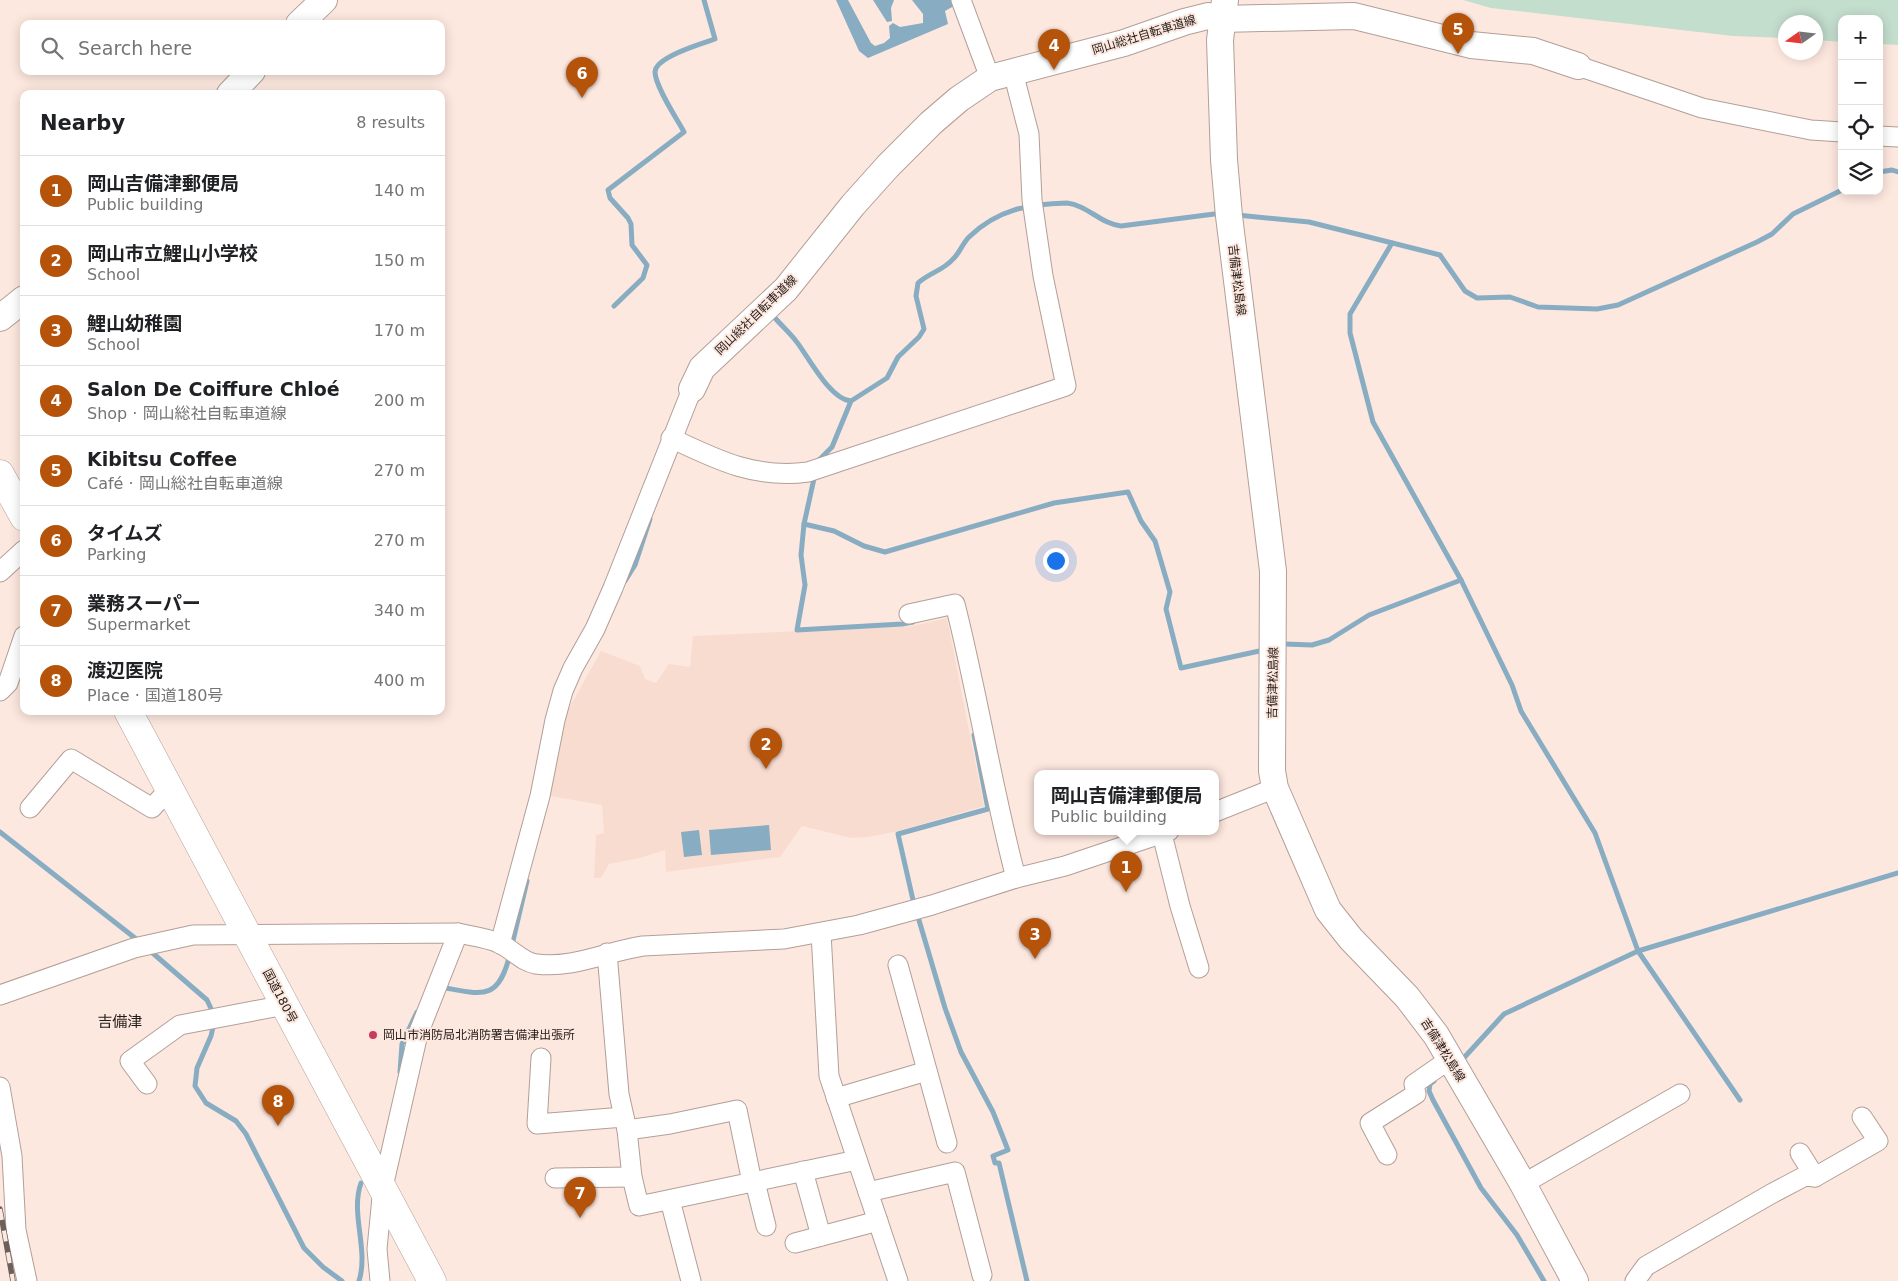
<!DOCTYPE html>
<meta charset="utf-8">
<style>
body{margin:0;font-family:"DejaVu Sans","Noto Sans JP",sans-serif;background:#f6f6f6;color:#202124}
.controls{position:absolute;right:15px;top:15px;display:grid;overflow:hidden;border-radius:10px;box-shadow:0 2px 12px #0003}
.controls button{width:45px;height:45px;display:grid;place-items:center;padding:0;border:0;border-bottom:1px solid #e0e0e0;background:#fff;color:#202124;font:25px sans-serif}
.compass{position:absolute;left:1778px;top:15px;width:45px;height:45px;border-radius:50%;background:#fff;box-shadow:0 2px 12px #0003;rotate:256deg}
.you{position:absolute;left:1055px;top:560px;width:18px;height:18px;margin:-12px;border:4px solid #fff;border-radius:50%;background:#1a73e8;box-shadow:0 0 0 8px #1a73e833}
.badge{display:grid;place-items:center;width:32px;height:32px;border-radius:50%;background:#b45309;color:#fff;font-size:16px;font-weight:700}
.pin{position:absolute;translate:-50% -41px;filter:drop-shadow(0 1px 2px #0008)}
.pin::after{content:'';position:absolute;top:26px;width:18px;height:15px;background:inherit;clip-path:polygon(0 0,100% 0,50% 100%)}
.popup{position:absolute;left:1034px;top:770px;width:185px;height:65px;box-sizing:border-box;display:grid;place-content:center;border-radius:10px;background:#fff;filter:drop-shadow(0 1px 4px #0005);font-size:16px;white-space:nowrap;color:#757577}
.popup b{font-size:19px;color:#202124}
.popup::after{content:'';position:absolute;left:50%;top:100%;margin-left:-10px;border:10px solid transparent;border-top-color:#fff}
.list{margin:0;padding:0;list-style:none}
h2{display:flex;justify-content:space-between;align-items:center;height:65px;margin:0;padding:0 20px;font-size:21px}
h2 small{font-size:16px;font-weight:400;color:#757577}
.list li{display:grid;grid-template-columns:32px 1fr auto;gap:15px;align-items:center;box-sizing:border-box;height:70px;padding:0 20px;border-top:1px solid #e0e0e0}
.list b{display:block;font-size:19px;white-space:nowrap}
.list p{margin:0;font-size:16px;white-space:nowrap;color:#757577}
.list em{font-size:16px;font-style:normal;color:#757577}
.icon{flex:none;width:28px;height:28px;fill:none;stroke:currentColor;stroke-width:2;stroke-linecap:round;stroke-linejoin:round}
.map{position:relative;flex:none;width:1898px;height:1281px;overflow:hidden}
.search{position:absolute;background:#fff;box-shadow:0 2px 12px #0003;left:20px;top:20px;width:425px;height:55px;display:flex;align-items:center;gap:12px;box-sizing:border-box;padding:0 18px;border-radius:10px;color:#757577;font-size:19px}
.panel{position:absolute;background:#fff;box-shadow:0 2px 12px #0003;left:20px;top:90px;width:425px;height:625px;border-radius:10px}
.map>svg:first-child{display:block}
.built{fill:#f9dcd0}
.green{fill:#c4dece}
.water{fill:#88adc2}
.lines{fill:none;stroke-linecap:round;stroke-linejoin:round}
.stream{stroke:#88adc2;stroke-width:5}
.minor-casing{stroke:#b29f97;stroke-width:21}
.secondary-casing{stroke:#b29f97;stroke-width:28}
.trunk-casing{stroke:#b29f97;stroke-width:29}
.minor{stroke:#fff;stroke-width:19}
.secondary{stroke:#fff;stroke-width:26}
.trunk{stroke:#fff;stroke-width:28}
.rail-casing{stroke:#6d605b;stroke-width:5.5}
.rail{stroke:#fde8df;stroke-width:4;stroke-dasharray:11;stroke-linecap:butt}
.poi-dot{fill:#cb3b5a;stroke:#fde8df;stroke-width:2}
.labels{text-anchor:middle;stroke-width:4;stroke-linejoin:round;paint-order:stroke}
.street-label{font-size:12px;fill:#231b18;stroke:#fde8df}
.poi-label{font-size:12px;fill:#231b18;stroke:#fde8df;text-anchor:start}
.quarter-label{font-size:15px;fill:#231b18;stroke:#fde8df}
</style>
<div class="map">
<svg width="1898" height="1281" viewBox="0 0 1898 1281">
<rect width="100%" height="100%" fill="#fde8df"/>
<polygon class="built" points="947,618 984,806 894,832 868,837 851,838 802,826 780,857 666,872 665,850 640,858 609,864 601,878 594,878 596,835 604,833 602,805 550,796 559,742 566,714 601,651 640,666 645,679 656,683 669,664 690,667 693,636 913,626"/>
<polygon class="green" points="1463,0 1898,0 1898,45 1879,44 1879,19 1842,19 1842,42 1816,40 1816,22 1786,22 1785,38 1733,36 1491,8"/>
<g class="water">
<polygon points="836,0 848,0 871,43 875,46 884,43 890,38 889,26 893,23 900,27 923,23 923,14 912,0 951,0 954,6 945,11 948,24 868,58 859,51"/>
<polygon points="873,0 894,0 891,8 892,21 887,22"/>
<polygon points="769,825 771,850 711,855 709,830"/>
<polygon points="699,830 702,855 684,857 681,832"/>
</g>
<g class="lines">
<g class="stream">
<polyline points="1879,172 1892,170 1898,172"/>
<polyline points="1237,215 1309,222 1440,255 1465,291 1477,298 1510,297 1538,307 1597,309 1618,305 1757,242 1772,234 1793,214 1842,190"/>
<polyline points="1392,243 1350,314 1350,333 1373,422 1461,580 1512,685 1521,711 1595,833 1638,951 1740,1100"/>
<path d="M614,306L643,278L647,265L632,245L631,224L628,218L610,198L608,190L684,132C677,119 655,86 655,72C655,57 703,43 715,39L704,0"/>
<path d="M770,317L775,318C782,326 790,333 796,341C808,356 830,400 851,401L887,378L898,357L919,337L924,329L916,296L918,283C929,273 944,270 953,259C960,253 962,244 969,237C998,209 1029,204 1067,203C1087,205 1101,224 1121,226L1222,213"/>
<polyline points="818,461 832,447 851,401"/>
<polyline points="815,474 804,524 834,531 864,546 885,552 1054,503 1128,492 1141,521 1155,541 1170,592 1166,609 1181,668 1264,650"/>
<polyline points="804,524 801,555 805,585 797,630 902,624 913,622"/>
<polyline points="625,581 635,565 650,519"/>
<polyline points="1284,644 1312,645 1329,640 1369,615 1461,580"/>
<polyline points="974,735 988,809 898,834 913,900 945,1008 961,1052 993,1112 1008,1150 993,1156 995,1163 999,1163 1027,1281"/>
<polyline points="0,832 140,942"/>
<polyline points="512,945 527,881"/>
<polyline points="148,949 207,1000 214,1015"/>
<path d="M440,987C481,994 498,1003 510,954"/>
<polyline points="214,1023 211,1036 197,1068 195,1086 206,1103 236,1121 246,1134 304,1248 323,1267 342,1281"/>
<polyline points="1461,1061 1504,1014 1638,951 1898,873"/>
<polyline points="400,1072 402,1044 417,1012"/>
<polyline points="1434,1081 1430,1084 1429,1091 1433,1100 1481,1188 1517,1235 1544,1281"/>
<path d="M359,1281C369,1249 350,1214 361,1183"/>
</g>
<defs>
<g id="minor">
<polyline points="961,0 990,78"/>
<polyline points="1578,66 1702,108 1811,130 1842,132"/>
<polyline points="1879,136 1898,137"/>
<path d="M671,438C717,460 755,479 808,472L1066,386L1043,276L1032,200L1029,134L1013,72"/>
<polyline points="0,572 24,550"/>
<path d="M909,614L955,604C978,695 992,787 1016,878"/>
<polyline points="0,691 8,683 24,636"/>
<polyline points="30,808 71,759 152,808 169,789"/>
<polyline points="1215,812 1275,788"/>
<polyline points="1162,834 1180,906 1199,968"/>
<polyline points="821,933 829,1076 898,1281"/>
<polyline points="500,944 540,796 555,720 563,691 573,668 595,629 613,588 692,389"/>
<polyline points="607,953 619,1094 627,1130 632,1177 639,1206 857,1160"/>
<polyline points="898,965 947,1143"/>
<path d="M0,995L134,948L193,935L458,933C471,936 487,938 499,943C512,949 522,962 536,964C573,969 608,951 643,946L784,939L859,925L932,905L1016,878L1065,866L1169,831"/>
<polyline points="541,1058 537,1124 624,1117"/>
<polyline points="147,1084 130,1061 180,1025 285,1005"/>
<polyline points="0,1087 12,1156 16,1230 27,1281"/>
<polyline points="836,1098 927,1071"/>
<polyline points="627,1130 670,1124 737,1110 752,1182"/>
<polyline points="1800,1153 1815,1177"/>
<polyline points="1387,1155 1370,1123 1416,1094 1414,1084 1450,1059"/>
<polyline points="803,1171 821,1236"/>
<polyline points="555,1178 632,1177"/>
<polyline points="755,1182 766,1226"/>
<polyline points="1523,1184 1680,1094"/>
<polyline points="868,1192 955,1172 982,1275"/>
<polyline points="670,1200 691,1281"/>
<polyline points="795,1243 878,1221"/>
<polyline points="380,1281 377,1249 383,1187 418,1034 458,933"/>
<polyline points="1635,1281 1646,1266 1771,1194 1805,1176 1815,1177 1878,1141 1862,1117"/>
</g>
<g id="secondary">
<polyline points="1225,0 1220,40 1224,160 1229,216 1273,571 1272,771 1275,788 1328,910 1351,939 1407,997 1436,1035 1523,1184 1575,1281"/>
<polyline points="299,24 324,0"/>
<polyline points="230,94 252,71"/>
<polyline points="0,318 24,299"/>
<polyline points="692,389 702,368 786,289 853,205 888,166 931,123 959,99 990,78 1124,43 1184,22 1208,16 1221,19 1354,16 1471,45 1533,51 1578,66"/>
</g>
<g id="trunk">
<polyline points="0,474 24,517"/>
<polyline points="128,711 432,1281"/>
</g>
</defs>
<use href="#minor" class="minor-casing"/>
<use href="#secondary" class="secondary-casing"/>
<use href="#trunk" class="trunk-casing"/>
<use href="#minor" class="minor"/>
<use href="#secondary" class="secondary"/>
<use href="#trunk" class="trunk"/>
<defs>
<polyline id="rail" points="0,1209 13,1281"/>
</defs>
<use href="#rail" class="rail-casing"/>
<use href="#rail" class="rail"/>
</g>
<circle class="poi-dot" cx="373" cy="1035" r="5"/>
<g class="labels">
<g class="street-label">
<text transform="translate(1144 35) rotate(-17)" y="4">岡山総社自転車道線</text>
<text transform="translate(1237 280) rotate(83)" y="4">吉備津松島線</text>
<text transform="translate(756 315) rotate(-44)" y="4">岡山総社自転車道線</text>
<text transform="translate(1273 683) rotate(-89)" y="4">吉備津松島線</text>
<text transform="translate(280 996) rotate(62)" y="4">国道180号</text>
<text transform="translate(1443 1050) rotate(58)" y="4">吉備津松島線</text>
</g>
<g class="poi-label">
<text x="383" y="1039">岡山市消防局北消防署吉備津出張所</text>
</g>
<g class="quarter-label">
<text x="120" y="1027">吉備津</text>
</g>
</g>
</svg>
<div class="controls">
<button>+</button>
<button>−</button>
<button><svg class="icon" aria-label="locate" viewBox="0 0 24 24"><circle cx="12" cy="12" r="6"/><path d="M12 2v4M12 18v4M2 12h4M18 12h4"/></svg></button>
<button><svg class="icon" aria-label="layers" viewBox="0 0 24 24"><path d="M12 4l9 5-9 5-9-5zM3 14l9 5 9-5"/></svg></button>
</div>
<svg class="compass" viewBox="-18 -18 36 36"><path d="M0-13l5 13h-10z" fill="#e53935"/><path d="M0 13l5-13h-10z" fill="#757577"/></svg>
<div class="you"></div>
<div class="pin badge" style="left:1126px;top:892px">1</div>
<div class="popup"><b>岡山吉備津郵便局</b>Public building</div>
<div class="pin badge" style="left:766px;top:769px">2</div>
<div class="pin badge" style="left:1035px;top:959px">3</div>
<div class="pin badge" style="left:1054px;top:70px">4</div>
<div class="pin badge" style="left:1458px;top:54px">5</div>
<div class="pin badge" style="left:582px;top:98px">6</div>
<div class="pin badge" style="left:580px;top:1218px">7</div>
<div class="pin badge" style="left:278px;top:1126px">8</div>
<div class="search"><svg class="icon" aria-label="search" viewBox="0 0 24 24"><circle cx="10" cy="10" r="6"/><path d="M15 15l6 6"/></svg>Search here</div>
<section class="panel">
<h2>Nearby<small>8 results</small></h2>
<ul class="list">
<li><span class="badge">1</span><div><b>岡山吉備津郵便局</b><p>Public building</p></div><em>140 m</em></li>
<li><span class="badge">2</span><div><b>岡山市立鯉山小学校</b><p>School</p></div><em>150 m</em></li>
<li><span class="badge">3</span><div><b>鯉山幼稚園</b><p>School</p></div><em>170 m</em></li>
<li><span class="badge">4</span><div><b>Salon De Coiffure Chloé</b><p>Shop · 岡山総社自転車道線</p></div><em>200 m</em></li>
<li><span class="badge">5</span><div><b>Kibitsu Coffee</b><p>Café · 岡山総社自転車道線</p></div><em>270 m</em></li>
<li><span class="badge">6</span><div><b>タイムズ</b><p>Parking</p></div><em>270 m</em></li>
<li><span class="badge">7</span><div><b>業務スーパー</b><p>Supermarket</p></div><em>340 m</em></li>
<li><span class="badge">8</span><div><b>渡辺医院</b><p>Place · 国道180号</p></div><em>400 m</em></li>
</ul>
</section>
</div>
